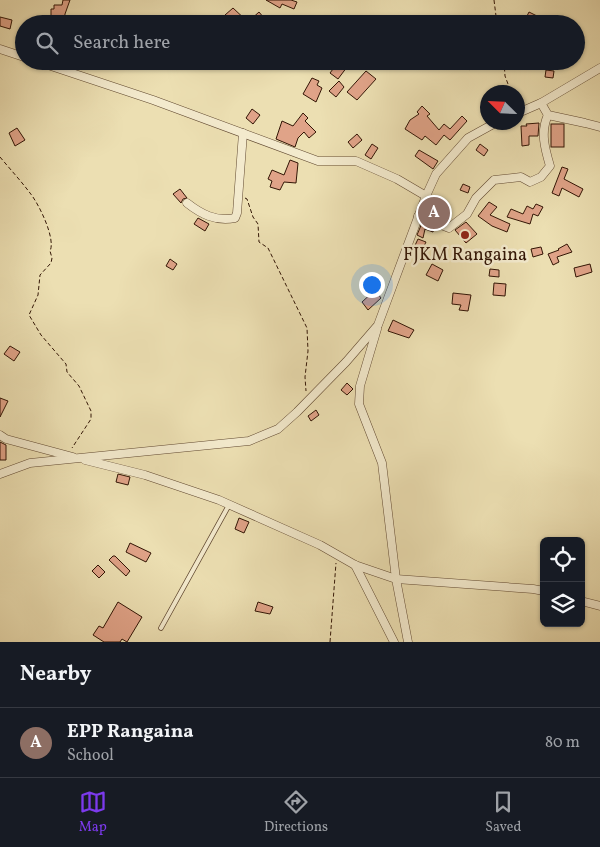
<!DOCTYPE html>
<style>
body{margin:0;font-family:Vollkorn,serif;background:#242831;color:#f1f3f6}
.controls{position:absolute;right:15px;bottom:15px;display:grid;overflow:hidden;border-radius:8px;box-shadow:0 1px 4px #0004}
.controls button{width:45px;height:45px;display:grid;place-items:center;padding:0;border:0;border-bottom:1px solid #363941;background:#171b24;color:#f1f3f6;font:25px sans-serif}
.compass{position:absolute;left:480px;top:85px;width:45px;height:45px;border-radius:50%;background:#171b24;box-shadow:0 1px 4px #0004;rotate:294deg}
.you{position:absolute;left:371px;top:284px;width:18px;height:18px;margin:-12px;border:4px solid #fff;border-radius:50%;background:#1a73e8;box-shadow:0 0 0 8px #1a73e833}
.badge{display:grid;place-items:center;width:32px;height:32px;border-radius:50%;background:#7c3aed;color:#fff;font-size:16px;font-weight:700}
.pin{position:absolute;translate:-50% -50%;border:2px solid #fff;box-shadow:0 1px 5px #0006}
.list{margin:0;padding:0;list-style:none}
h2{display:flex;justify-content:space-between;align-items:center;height:65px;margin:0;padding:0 20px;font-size:21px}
h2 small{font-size:16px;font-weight:400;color:#9ea1a6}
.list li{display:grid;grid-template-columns:32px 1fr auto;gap:15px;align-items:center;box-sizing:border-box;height:70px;padding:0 20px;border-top:1px solid #363941}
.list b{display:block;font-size:19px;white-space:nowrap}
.list p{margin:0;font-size:16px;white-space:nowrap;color:#9ea1a6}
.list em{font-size:16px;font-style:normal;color:#9ea1a6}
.icon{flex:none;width:28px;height:28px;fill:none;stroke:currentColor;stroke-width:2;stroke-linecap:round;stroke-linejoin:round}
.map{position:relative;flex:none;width:600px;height:642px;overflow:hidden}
.search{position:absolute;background:#171b24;box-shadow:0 1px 4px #0004;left:15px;right:15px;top:15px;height:55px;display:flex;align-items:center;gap:12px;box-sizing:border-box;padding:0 18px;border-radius:28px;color:#9ea1a6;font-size:19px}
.sheet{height:135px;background:#171b24}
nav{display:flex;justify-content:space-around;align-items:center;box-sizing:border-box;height:70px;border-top:1px solid #363941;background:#171b24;font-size:14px;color:#9ea1a6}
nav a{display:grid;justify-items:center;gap:2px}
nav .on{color:#7c3aed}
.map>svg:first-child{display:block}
.building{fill:#e0a388;stroke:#321505}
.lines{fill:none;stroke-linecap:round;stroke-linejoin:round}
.service-casing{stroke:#604830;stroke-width:5.5}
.minor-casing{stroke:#604830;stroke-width:9}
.path{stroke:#321505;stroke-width:1;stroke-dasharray:4 2.5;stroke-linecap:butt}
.service{stroke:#f3eacd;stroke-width:4}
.minor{stroke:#f3eacd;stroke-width:8}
.poi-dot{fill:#8f2418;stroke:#f3eacd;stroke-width:2}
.labels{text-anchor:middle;stroke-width:5;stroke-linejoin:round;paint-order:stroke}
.poi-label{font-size:18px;fill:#321505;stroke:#f3eacd}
</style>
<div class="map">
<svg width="600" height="642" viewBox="0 0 600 642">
<rect width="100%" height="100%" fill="#ecdfb2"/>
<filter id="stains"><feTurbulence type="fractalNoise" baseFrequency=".004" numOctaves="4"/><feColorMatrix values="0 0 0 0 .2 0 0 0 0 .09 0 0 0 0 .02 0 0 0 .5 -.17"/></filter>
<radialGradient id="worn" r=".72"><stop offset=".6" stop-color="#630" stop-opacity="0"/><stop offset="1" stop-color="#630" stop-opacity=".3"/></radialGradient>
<g class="building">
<polygon points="63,0 70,0 65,14 64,24 55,24 56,18 51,17 51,9 54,9 54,5 62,5"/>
<polygon points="266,0 291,0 297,2 294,9 282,4 280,8"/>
<polygon points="233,8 248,22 259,12 264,18 257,24 225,24 228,18 225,15"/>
<polygon points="529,12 537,16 533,24 525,20"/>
<polygon points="0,17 12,20 10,29 0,26"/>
<polygon points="339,61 347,67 338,79 330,73"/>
<polygon points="460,61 478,61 470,70"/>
<polygon points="546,70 554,71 553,78 545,77"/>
<polygon points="366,71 376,79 357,100 347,92"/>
<polygon points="312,78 319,81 317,85 322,88 316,102 303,94"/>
<polygon points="339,81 344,87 336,97 329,91"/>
<polygon points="422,106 430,114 427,116 439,130 444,124 450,129 462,116 467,121 450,140 444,135 436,145 425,136 422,140 405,129 410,120 419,114 417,112"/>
<polygon points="252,109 260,115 253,124 246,118"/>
<polygon points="303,113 308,118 305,121 316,132 309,138 304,132 298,138 295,147 276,139 282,121 293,126"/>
<polygon points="539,123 538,136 529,136 529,145 522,146 521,126 527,126 526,124"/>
<rect x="551" y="124" width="13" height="23"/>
<polygon points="17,128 25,140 15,146 9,133"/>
<polygon points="357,134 362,140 353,148 348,142"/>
<polygon points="372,144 378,148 371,159 365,155"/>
<polygon points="480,144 488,150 484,156 476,150"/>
<polygon points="419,150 438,161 433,169 415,156"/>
<polygon points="290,160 298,163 296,183 284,182 280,190 270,187 272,181 268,179 272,170 284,175"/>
<polygon points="562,167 568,169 564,179 583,189 579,197 562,188 559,196 552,193"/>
<polygon points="463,184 470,187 468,193 460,190"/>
<polygon points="180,189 187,198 183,199 181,203 173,194"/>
<polygon points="489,202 497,207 490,215 510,224 507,232 492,226 478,216"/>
<polygon points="536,204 543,207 538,216 533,214 530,224 507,217 511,209 523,214 527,206 533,209"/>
<polygon points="198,218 209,224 205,231 194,224"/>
<polygon points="466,222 477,234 466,243 455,230"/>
<polygon points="422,223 434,228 433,232 425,229 423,238 417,235"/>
<polygon points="418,239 426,242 417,260 410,256"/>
<polygon points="567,244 572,252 557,257 559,262 553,265 548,254 559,250 558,249"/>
<polygon points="541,247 543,254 533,257 531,249"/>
<polygon points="170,259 177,264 173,270 166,266"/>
<polygon points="432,264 443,270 438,281 426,275"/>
<polygon points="590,264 592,272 576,277 574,268"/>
<polygon points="490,269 499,270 499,277 489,276"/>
<polygon points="494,283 506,284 505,296 493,295"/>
<polygon points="375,290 381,298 368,310 362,302"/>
<polygon points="453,293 471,295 468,311 459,310 461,305 452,304"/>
<polygon points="393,320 414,330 409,338 388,331"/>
<polygon points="10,346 20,352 14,361 4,354"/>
<polygon points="347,383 353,389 347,395 341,390"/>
<polygon points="0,398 8,401 0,417"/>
<polygon points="316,410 319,415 311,421 308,416"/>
<polygon points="0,442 6,445 6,460 0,460"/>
<polygon points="118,474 130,477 128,485 116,482"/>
<polygon points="239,518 249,522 244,533 235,529"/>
<polygon points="130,543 151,553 146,562 126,552"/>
<polygon points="113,556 115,556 130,571 126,576 109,560"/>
<polygon points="98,565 105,572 99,578 92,571"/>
<polygon points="118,602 142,617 127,642 122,639 120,642 104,642 93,635 99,626 103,628"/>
<polygon points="258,602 273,607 270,614 255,611"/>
</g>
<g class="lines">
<defs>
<polyline id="service" points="161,628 229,505"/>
<g id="minor">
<polyline points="0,49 24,57"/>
<polyline points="36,61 153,100 318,161 356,161 397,179 426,196"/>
<polyline points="541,103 548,115 585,123 600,127"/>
<polyline points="518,113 541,103 600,68"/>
<path d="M187,203C201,214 216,222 235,218L237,213L243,133"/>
<path d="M418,216L449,228L467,214L476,198L494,180L521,177L530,182L541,177L550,166C545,149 540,132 548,115"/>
<polyline points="377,329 360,386 359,404 382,463 396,579 408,642"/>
<polyline points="0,435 6,439 73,457"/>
<polyline points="85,460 145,475 219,500 320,545 355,565 396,579 533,589 544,591"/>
<polyline points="0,474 30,463 249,441 278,429 297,412 346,362 378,325 426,196 436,174 468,138 497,122"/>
<polyline points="355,565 394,642"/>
<polyline points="581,601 600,606"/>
</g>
</defs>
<use href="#service" class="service-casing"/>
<use href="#minor" class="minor-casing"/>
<g class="path">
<polyline points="494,0 497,24"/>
<polyline points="504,61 505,76 511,92"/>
<path d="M0,157C10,169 21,181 30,193C39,204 56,239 50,251L52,258L51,263L40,275L38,295L29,315L41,335L66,364L67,372L79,386L91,411V419L72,448"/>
<polyline points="245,198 247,199 253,217 258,224 259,242 268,248 307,328 308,351 305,377 306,391"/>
<polyline points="330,642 336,563"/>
</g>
<use href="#service" class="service"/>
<use href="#minor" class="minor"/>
</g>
<circle class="poi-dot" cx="465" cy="235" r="5"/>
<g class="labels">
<g class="poi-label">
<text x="465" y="260">FJKM Rangaina</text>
</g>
</g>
<rect width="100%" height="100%" filter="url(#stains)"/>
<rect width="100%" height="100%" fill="url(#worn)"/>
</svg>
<div class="controls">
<button><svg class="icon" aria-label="locate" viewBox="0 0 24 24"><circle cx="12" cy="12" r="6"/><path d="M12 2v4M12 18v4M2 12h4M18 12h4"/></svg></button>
<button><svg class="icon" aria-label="layers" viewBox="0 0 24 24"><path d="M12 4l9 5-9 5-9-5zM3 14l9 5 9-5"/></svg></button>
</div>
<svg class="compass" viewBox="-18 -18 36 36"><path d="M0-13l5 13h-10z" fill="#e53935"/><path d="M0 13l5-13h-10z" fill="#9ea1a6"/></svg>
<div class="you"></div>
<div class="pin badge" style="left:434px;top:213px;background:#8d6e63">A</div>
<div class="search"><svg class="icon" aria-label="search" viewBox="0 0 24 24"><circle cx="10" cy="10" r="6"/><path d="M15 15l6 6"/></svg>Search here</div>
</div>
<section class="sheet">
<h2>Nearby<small></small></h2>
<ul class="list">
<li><span class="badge" style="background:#8d6e63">A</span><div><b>EPP Rangaina</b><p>School</p></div><em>80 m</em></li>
</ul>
</section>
<nav>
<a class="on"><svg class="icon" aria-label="map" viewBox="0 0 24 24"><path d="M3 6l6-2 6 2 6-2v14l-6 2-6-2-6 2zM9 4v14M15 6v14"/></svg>Map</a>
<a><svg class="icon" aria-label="directions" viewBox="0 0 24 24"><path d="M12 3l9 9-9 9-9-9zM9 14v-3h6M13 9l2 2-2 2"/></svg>Directions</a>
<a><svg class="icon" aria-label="saved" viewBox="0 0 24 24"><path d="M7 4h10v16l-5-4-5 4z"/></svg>Saved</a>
</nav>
